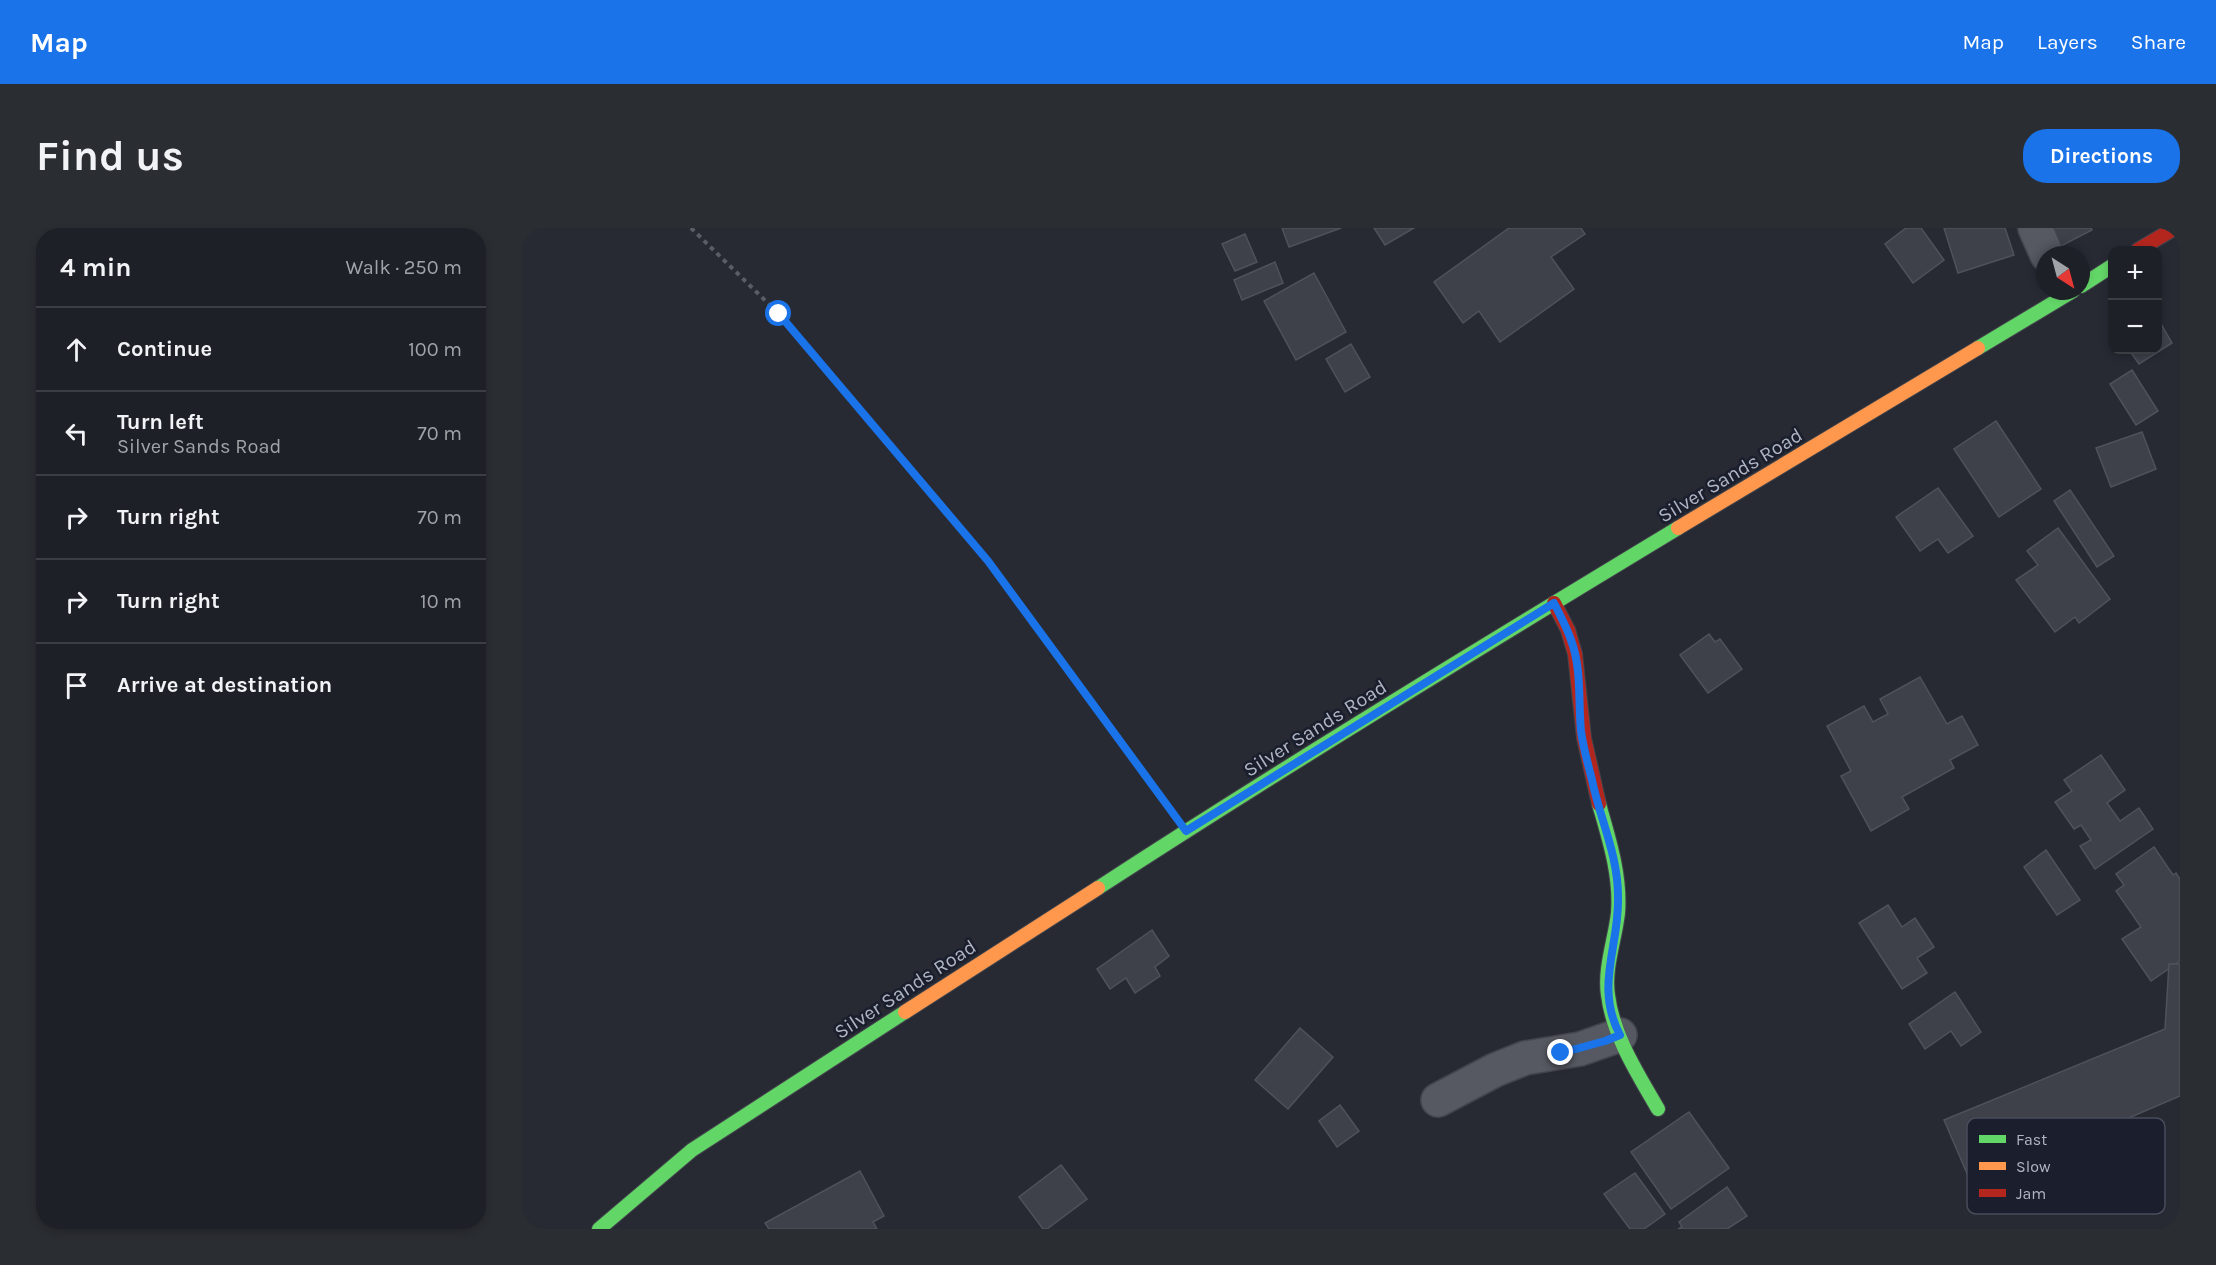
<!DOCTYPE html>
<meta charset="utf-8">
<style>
body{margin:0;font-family:Karla,sans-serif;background:#2a2d32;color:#f1f3f6}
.controls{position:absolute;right:18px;top:18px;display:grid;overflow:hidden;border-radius:12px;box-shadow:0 3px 9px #0003}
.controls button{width:54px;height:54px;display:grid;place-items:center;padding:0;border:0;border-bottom:2px solid #3b3e43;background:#1d2026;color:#f1f3f6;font:30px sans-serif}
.compass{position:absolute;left:1514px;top:18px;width:54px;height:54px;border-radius:50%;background:#1d2026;box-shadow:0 3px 9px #0003;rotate:144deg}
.stop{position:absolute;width:18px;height:18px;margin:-14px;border:4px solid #1a73e8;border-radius:50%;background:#fff}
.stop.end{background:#1a73e8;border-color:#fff;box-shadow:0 2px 6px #0008}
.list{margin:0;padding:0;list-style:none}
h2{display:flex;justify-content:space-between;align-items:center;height:78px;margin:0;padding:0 24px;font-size:26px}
h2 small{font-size:20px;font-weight:400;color:#a0a3a7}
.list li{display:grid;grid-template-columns:39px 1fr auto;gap:18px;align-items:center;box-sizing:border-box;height:84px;padding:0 24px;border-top:2px solid #3b3e43}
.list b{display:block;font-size:22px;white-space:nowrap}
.list p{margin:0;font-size:20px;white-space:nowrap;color:#a0a3a7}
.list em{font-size:20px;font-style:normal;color:#a0a3a7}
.icon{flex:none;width:33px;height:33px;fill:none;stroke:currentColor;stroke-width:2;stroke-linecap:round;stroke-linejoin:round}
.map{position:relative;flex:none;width:1658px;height:1001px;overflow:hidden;border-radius:24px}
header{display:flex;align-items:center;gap:36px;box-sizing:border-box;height:84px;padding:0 30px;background:#1a73e8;color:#fff}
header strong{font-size:28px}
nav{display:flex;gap:33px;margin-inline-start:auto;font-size:21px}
.intro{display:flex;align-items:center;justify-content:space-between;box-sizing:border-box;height:144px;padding:0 36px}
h1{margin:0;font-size:42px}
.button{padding:15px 27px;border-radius:24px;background:#1a73e8;color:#fff;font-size:21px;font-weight:700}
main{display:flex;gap:36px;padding:0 36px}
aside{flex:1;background:#1d2026;border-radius:24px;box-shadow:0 3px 9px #0003}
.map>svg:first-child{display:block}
.building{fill:#3e414a;stroke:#4e525b;stroke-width:1.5}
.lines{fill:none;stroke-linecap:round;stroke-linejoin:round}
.street-casing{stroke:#43454c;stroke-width:36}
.fast-casing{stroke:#43454c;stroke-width:16}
.slow-casing{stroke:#43454c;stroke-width:16}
.jam-casing{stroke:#43454c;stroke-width:16}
.path{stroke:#595d65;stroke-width:4;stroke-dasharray:4.5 4.5;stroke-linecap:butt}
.street{stroke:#565961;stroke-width:33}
.fast{stroke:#63d668;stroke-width:14}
.slow{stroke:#ff974d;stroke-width:14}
.jam{stroke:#b3261e;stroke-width:14}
.route{stroke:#1a73e8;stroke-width:8}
.labels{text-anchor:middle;stroke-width:5;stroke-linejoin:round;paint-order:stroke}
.street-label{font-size:20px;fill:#b0b5c5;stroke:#1b1f2d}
.key{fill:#1b1f2d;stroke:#484c5b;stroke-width:1.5}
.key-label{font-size:16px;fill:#b0b5c5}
</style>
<header>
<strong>Map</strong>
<nav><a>Map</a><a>Layers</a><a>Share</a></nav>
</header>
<div class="intro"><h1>Find us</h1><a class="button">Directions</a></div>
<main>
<aside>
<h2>4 min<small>Walk · 250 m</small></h2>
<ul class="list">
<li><svg class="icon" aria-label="ahead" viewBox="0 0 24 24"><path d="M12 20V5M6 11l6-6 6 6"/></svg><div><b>Continue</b></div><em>100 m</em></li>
<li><svg class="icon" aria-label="left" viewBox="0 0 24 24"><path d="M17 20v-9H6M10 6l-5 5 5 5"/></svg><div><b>Turn left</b><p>Silver Sands Road</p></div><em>70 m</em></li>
<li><svg class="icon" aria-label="right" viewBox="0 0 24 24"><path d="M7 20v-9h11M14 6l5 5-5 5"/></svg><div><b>Turn right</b></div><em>70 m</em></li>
<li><svg class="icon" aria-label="right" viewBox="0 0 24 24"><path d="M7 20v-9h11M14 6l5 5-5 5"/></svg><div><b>Turn right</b></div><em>10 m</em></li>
<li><svg class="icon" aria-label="arrive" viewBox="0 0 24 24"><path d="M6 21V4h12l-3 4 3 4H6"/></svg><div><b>Arrive at destination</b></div></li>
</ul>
</aside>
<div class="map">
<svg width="1658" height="1001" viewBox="0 0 1658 1001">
<rect width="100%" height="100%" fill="#272a33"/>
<g class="building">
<polygon points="760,0 819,0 767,19"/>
<polygon points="852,0 892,0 863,17"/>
<polygon points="987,0 1059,0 1063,6 1029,29 1052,61 978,114 957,83 941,95 912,54"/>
<polygon points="1384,0 1399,0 1422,32 1391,55 1363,16"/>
<polygon points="1422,0 1483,0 1492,27 1436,45"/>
<polygon points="1528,0 1569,0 1570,2 1537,19"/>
<polygon points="723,6 735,34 713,43 700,16"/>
<polygon points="753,34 761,55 720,72 712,52"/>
<polygon points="792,45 824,104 774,132 742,73"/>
<polygon points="1638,94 1650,115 1617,136 1607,122 1636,122 1636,96"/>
<polygon points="829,116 848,149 823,164 804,131"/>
<polygon points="1610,142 1636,183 1614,197 1588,156"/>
<polygon points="1474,193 1519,261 1477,289 1432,221"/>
<polygon points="1620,204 1634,241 1589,259 1574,220"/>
<polygon points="1416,260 1451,308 1426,325 1416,311 1398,323 1374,289"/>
<polygon points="1548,262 1592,328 1575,339 1532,273"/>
<polygon points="1536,300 1588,371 1557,395 1553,389 1533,404 1494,352 1516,337 1505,323"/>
<polygon points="1187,406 1193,414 1198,411 1220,441 1186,465 1158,427"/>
<polygon points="1398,449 1425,496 1440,488 1456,517 1428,532 1432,540 1380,569 1387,581 1349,603 1319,548 1329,543 1305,498 1342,478 1351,494 1366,486 1358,471"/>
<polygon points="1579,527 1603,562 1585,575 1598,593 1617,580 1631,601 1573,641 1558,618 1569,612 1559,597 1552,601 1533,574 1550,563 1542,552"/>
<polygon points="1632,619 1651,647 1654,645 1658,651 1658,733 1629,753 1600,711 1619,699 1594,663 1602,657 1594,646"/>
<polygon points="1524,622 1558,672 1535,687 1502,639"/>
<polygon points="1366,677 1380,699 1393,690 1412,719 1395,730 1405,745 1380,761 1337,695"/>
<polygon points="630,702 647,728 633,739 638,748 613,765 604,750 588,761 575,741"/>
<polygon points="1647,736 1658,736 1658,868 1450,957 1422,892 1643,801"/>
<polygon points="1433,764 1459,804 1439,818 1429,803 1403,821 1387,796"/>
<polygon points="778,800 811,829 766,881 733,852"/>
<polygon points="818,877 837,903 815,919 797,893"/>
<polygon points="1167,884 1207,940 1149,981 1109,924"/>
<polygon points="539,937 565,971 525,1001 521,1001 497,969"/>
<polygon points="338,943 362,988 351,994 355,1001 247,1001 243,995"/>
<polygon points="1113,945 1143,986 1122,1001 1108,1001 1082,966"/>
<polygon points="1205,959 1225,988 1205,1001 1156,1001 1160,999 1157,994"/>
</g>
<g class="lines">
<defs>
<g id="street">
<polyline points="1513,0 1525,27"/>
<polyline points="916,872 973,842 1003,830 1058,821 1098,807"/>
</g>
<g id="fast">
<polyline points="1559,58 1590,38"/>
<polyline points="1456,120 1551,63"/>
<path d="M1077,576C1087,611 1099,648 1096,685C1093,712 1082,740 1086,767C1091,808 1116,846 1136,881"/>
<path d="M576,660C767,536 961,418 1156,300"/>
<polyline points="77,1001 170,922 383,784"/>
</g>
<g id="slow">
<polyline points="1156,300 1456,120"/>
<polyline points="383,784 576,660"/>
</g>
<g id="jam">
<polyline points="1616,22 1653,0"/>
<polyline points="1032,375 1046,402 1053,426 1062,510 1077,576"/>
</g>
</defs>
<use href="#street" class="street-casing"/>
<use href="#fast" class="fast-casing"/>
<use href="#slow" class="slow-casing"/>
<use href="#jam" class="jam-casing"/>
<polyline class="path" points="169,0 257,86 466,333 641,571"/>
<use href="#street" class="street"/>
<use href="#fast" class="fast"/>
<use href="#slow" class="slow"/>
<use href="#jam" class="jam"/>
</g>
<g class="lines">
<path class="route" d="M257,86L466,333L664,603L1032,375C1038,387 1045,400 1049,412C1060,441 1056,473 1059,503C1061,519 1066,536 1070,552C1078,591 1096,627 1096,668C1098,717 1072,758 1098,807L1083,813L1039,825"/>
</g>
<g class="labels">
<g class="street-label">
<text transform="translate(1208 247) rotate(-31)" y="7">Silver Sands Road</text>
<text transform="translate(793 500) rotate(-32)" y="7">Silver Sands Road</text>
<text transform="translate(383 761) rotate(-33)" y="7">Silver Sands Road</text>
</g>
</g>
<rect x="1445" y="890" width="198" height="96" rx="9" class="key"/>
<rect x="1457" y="907" width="27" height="8" fill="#63d668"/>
<rect x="1457" y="934" width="27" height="8" fill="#ff974d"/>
<rect x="1457" y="961" width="27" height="8" fill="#b3261e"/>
<g class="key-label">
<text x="1494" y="917">Fast</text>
<text x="1494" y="944">Slow</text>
<text x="1494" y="971">Jam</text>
</g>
</svg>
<div class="controls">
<button>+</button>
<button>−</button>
</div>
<svg class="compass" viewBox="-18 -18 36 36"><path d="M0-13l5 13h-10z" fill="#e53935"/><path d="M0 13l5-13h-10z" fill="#a0a3a7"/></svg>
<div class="stop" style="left:257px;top:86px"></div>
<div class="stop end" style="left:1039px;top:825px"></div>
</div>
</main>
